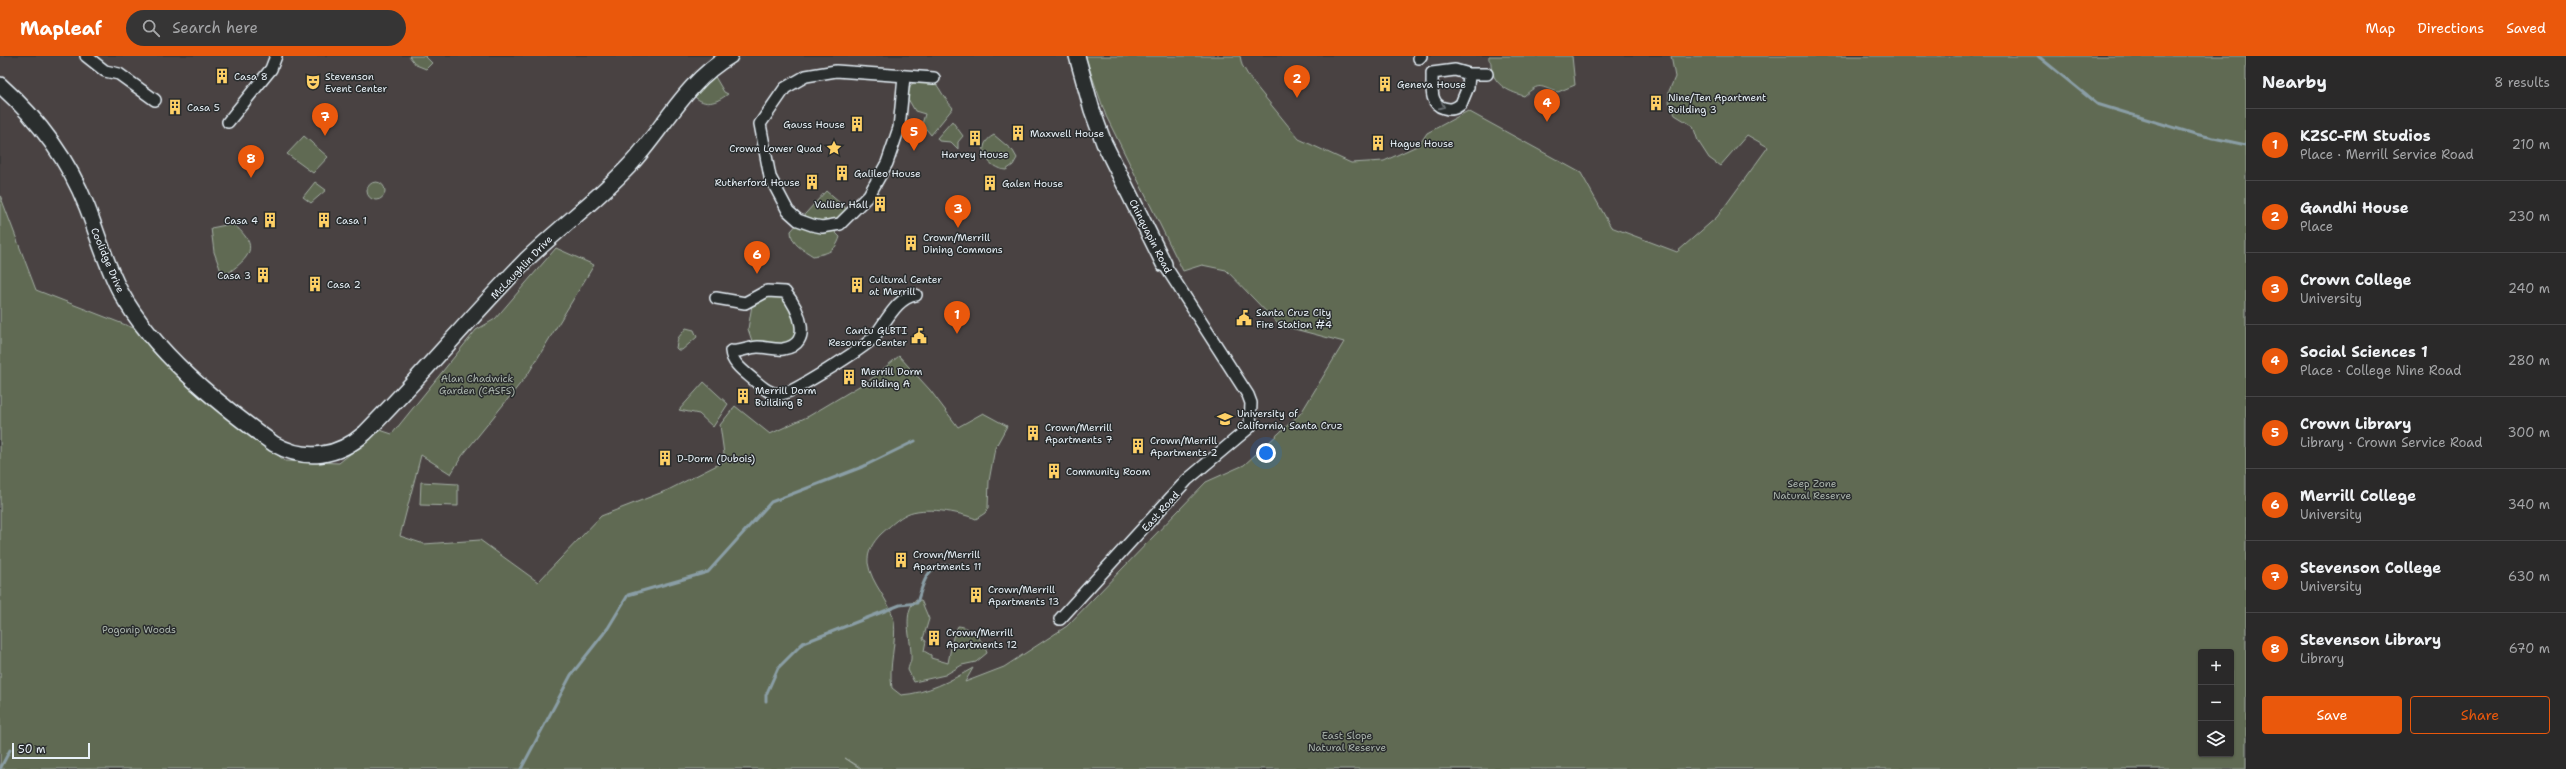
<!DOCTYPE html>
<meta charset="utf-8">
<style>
body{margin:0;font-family:"Shantell Sans",sans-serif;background:#363535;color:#f1f3f6}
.controls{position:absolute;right:12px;bottom:12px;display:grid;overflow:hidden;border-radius:4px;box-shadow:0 1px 3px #0004}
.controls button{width:36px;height:36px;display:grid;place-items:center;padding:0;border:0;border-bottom:1px solid #464546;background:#2a2929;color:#f1f3f6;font:20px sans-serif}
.scale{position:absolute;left:12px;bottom:10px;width:78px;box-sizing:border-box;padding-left:4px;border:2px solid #e8f1f8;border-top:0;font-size:11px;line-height:14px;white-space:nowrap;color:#e8f1f8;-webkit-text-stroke:3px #2a2d2e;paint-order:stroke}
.you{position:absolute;left:1266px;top:397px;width:14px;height:14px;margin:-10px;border:3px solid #fff;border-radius:50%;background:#1a73e8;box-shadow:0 0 0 6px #1a73e833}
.badge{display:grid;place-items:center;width:26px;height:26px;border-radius:50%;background:#ea580c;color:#fff;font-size:13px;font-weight:700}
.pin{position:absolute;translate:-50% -33px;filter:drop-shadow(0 1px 2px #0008)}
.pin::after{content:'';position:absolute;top:21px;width:14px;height:12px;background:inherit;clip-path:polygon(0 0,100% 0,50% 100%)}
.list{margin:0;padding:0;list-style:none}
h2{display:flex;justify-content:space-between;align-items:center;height:52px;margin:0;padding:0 16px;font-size:17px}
h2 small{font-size:13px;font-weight:400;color:#a5a6a8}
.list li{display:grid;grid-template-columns:26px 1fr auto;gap:12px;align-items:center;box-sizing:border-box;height:72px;padding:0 16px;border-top:1px solid #464546}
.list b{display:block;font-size:15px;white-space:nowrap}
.list p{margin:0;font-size:13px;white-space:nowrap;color:#a5a6a8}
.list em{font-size:13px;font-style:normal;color:#a5a6a8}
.actions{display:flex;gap:8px;padding:12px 16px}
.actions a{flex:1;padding:9px 0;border:1px solid #ea580c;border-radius:4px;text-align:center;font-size:14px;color:#ea580c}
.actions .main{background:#ea580c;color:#fff}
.icon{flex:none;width:22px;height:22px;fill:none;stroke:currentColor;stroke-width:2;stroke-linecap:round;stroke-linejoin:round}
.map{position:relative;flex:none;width:2246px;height:713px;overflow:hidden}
header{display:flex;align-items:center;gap:24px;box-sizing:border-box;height:56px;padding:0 20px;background:#ea580c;color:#fff}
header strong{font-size:19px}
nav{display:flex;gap:22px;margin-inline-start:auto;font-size:14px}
.search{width:280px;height:36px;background:#363535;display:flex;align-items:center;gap:10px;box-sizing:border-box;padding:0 14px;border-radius:22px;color:#a5a6a8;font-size:15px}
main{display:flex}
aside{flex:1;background:#2a2929}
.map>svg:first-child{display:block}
.built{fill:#494342;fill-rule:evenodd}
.green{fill:#616b52;stroke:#a4aea5;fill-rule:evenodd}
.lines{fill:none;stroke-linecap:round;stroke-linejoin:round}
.stream{stroke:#8a9ea6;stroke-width:3}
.street-casing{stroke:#e8f1f8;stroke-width:14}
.secondary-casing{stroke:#e8f1f8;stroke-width:18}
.street{stroke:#2a2d2e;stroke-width:11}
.secondary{stroke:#2a2d2e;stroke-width:15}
.oneway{stroke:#6c7275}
.labels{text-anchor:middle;stroke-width:3;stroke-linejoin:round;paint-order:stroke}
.poi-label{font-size:10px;fill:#e8f1f8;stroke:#2a2d2e;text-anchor:start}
.street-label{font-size:10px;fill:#e8f1f8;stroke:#2a2d2e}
.park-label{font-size:10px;fill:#abb5ad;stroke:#2a2d2e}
</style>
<header>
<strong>Mapleaf</strong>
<div class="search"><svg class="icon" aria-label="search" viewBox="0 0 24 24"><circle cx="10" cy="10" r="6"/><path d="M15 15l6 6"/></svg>Search here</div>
<nav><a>Map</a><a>Directions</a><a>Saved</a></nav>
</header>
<main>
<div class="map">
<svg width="2246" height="713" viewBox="0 0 2246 713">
<rect width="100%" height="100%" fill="#383737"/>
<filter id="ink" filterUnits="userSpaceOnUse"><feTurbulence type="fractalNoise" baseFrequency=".025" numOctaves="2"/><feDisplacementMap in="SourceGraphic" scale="8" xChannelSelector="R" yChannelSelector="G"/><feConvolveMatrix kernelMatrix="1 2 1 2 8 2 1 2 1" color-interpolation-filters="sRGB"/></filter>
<g filter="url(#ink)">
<path class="built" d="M0,0H2246V713H863L811,679L278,518L136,273L36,234L0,139ZM2201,596H2231V698H2201Z"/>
<g class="green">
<polygon points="409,0 425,0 432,7 426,13 416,9"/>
<path d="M1085,0H1240L1242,9L1251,24L1299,83L1351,107L1384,105L1419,89L1427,77L1468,55L1581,117L1611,171L1677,196L1717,161L1768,91L1747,79L1720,110L1709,102L1698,85L1693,70L1675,59L1669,46V35L1675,21L1671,0H2246V713H863L845,702L861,713H0V139L36,234L136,273L156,299L285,405L339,407L380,374L392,378L476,274L495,263L556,192L594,209L528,318L462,400L451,418L421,399L400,480L424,488L480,484L538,526L601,460L668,434L725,405L720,369L735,350L770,378L809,360L871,323L899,300L930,334L958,371L983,357L1007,370L995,392L989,425L988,452L985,457L976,463C960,456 923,450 907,458C898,462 889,471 881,478C873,486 867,496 868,507C871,528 890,544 894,565C897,587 888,610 892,632L901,639C928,637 950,625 973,612L965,626L1004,611L1067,570L1206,426L1244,409L1301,357L1344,286L1279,269L1226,214L1202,209L1183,215L1106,60ZM2201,596H2231V698H2201Z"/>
<path d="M1489,0H1572L1575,29L1558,36C1539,31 1541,25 1524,40C1507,35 1492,28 1491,8C1491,4 1488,5 1489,0Z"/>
<path d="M714,19L724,36L728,38C716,47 705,51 694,40Z"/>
<path d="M917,24L934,25C941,34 945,44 953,52L931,79L922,68L925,58L915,55L907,41L911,29Z"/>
<polygon points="952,65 963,80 958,86 958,93 951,86 939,85 937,82"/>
<path d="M994,79L1013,95L1017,102L1013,109L1006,114C988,113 973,90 994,79Z"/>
<polygon points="304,80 328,101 313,117 287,98"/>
<polygon points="315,126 326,134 311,147 303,141"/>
<circle cx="376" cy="135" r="9"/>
<path d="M826,135L847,153C834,168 826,168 807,164L805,158Z"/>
<path d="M798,167L823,176L834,175L840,181C835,196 828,197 813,200C803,193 791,189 791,175Z"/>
<path d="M231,168C238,171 241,175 245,180C260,198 235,211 223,221L214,196L211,172Z"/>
<polygon points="769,238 785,242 799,276 786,290 753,288 748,273 752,249"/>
<polygon points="686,272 694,274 697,281 682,294 678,294 676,292 678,282"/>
<polygon points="704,326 728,348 713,371 699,358 679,354"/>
<polygon points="421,426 458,428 458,450 420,449"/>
<path d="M921,544L929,563L923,583L926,585L924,595L931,599V602L948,607L953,581L958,570C973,571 983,585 987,597L976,606L962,609L945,619L914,626L908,614C908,611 911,606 911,603C912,584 902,562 914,545Z"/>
</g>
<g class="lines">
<g class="stream">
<polyline points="2038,0 2097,48 2195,78 2246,89"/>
<path d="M766,645V639L778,612L803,587L900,549L917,547C926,517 930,503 964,511"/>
<polyline points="0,713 10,694"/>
<polyline points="521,713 571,619 608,572 628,539 708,516 771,446 862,411 915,385"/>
</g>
<defs>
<g id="street">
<polyline points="86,0 105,15 119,18 155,44"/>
<polyline points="1419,2 1421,0"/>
<path d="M1469,18L1468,31L1461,48C1455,53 1451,54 1444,52C1428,48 1433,28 1432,17L1455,14L1469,18H1487"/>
<polyline points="904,21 899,72 887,107 869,139 840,168 822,171 812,169 798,164 788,155 770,121 760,68 785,32 806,20 836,15 934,22"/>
<polyline points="228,66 271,13 276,0"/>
<path d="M716,242L745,247L767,235L785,236C798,252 815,288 783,293C775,294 766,291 758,291C748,291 740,297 731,295C732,308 745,316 755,325C762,331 771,339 781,338C792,338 863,292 872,283C885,269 896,241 916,239"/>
<polyline points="1060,563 1187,424 1250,371 1251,347 1248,339 1164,208"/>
</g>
<g id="secondary">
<polyline points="1077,0 1092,54 1104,87 1164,208"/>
<path d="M0,29C38,63 68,103 87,151C98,179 106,209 120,235C154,297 217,347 274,388C306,406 338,401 365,377C421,321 471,260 526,204C559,172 597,144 629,110C663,74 686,25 730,0"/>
</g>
</defs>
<use href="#street" class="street-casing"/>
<use href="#secondary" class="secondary-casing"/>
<use href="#street" class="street"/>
<use href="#secondary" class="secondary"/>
</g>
<defs><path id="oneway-chevron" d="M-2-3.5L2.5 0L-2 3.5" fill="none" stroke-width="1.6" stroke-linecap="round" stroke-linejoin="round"/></defs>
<use class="oneway" href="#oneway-chevron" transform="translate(1442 50) rotate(24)"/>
</g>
<defs>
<symbol id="building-bare" viewBox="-9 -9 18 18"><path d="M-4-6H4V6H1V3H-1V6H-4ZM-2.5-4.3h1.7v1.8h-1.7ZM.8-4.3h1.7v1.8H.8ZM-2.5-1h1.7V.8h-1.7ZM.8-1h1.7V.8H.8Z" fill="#ffd166" stroke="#2a2d2e" stroke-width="2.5" paint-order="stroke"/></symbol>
<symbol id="theatre-bare" viewBox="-9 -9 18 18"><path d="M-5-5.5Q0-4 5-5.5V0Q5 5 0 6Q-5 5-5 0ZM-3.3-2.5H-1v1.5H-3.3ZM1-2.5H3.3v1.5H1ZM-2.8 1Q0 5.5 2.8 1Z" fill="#ffd166" stroke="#2a2d2e" stroke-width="2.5" paint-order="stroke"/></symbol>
<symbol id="sight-bare" viewBox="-9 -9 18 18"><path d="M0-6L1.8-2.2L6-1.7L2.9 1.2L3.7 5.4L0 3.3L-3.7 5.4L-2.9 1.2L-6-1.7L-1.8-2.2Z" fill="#ffd166" stroke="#2a2d2e" stroke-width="2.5" paint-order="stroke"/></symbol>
<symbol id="civic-bare" viewBox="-9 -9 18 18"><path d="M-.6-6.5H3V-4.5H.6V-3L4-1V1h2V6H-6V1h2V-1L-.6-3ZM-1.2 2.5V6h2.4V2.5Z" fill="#ffd166" stroke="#2a2d2e" stroke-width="2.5" paint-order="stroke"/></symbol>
<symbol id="university-bare" viewBox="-9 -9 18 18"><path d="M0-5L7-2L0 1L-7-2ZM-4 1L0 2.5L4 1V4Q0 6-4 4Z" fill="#ffd166" stroke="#2a2d2e" stroke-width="2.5" paint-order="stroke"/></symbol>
</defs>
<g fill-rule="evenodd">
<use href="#building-bare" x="211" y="9" width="22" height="22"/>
<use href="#theatre-bare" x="302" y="15" width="22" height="22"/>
<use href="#building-bare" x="1374" y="17" width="22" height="22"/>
<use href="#building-bare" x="1645" y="36" width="22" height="22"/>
<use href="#building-bare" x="164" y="40" width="22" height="22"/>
<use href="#building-bare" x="846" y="57" width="22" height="22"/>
<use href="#building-bare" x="1007" y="66" width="22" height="22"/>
<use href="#building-bare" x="964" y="71" width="22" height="22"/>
<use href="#building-bare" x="1367" y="76" width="22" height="22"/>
<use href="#sight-bare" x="823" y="81" width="22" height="22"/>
<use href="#building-bare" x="831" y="106" width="22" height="22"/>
<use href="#building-bare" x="801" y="115" width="22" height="22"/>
<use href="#building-bare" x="979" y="116" width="22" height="22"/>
<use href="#building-bare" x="869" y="137" width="22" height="22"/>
<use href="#building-bare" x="259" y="153" width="22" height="22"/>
<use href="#building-bare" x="313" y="153" width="22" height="22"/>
<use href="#building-bare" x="900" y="176" width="22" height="22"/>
<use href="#building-bare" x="252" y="208" width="22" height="22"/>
<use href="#building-bare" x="304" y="217" width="22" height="22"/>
<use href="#building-bare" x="846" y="218" width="22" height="22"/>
<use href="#civic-bare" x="1233" y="251" width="22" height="22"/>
<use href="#civic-bare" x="908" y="269" width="22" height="22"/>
<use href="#building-bare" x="838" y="310" width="22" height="22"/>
<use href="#building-bare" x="732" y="329" width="22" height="22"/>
<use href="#university-bare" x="1214" y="352" width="22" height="22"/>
<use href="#building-bare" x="1022" y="366" width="22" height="22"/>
<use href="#building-bare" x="1127" y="379" width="22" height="22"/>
<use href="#building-bare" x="654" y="391" width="22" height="22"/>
<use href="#building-bare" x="1043" y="404" width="22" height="22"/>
<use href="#building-bare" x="890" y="493" width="22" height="22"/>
<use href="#building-bare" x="965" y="528" width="22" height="22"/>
<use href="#building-bare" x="923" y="571" width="22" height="22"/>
</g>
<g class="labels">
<g class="poi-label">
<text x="234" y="24">Casa 8</text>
<text x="325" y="24">Stevenson<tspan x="325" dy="12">Event Center</tspan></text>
<text x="1397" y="32">Geneva House</text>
<text x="1668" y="45">Nine/Ten Apartment<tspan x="1668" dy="12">Building 3</tspan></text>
<text x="187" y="55">Casa 5</text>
<text x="845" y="72" text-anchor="end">Gauss House</text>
<text x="1030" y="81">Maxwell House</text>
<text x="1390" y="91">Hague House</text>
<text x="822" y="96" text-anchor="end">Crown Lower Quad</text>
<text x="975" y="102" text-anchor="middle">Harvey House</text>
<text x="854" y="121">Galileo House</text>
<text x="800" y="130" text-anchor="end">Rutherford House</text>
<text x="1002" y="131">Galen House</text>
<text x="868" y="152" text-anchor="end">Vallier Hall</text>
<text x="258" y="168" text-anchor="end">Casa 4</text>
<text x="336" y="168">Casa 1</text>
<text x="923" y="185">Crown/Merrill<tspan x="923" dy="12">Dining Commons</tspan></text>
<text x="251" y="223" text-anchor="end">Casa 3</text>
<text x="869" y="227">Cultural Center<tspan x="869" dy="12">at Merrill</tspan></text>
<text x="327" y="232">Casa 2</text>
<text x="1256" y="260">Santa Cruz City<tspan x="1256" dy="12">Fire Station #4</tspan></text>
<text x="907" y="278" text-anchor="end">Cantu GLBTI<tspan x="907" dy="12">Resource Center</tspan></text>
<text x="861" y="319">Merrill Dorm<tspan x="861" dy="12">Building A</tspan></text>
<text x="755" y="338">Merrill Dorm<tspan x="755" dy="12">Building B</tspan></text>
<text x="1237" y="361">University of<tspan x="1237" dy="12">California, Santa Cruz</tspan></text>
<text x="1045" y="375">Crown/Merrill<tspan x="1045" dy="12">Apartments 7</tspan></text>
<text x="1150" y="388">Crown/Merrill<tspan x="1150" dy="12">Apartments 2</tspan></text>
<text x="677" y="406">D-Dorm (Dubois)</text>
<text x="1066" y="419">Community Room</text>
<text x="913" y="502">Crown/Merrill<tspan x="913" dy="12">Apartments 11</tspan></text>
<text x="988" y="537">Crown/Merrill<tspan x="988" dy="12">Apartments 13</tspan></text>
<text x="946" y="580">Crown/Merrill<tspan x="946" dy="12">Apartments 12</tspan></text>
</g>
<g class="street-label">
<text transform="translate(1151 180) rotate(63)" y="4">Chinquapin Road</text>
<text transform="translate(108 204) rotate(67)" y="4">Coolidge Drive</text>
<text transform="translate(521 211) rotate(-46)" y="4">McLaughlin Drive</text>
<text transform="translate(1160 455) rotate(-48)" y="4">East Road</text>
</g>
<g class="park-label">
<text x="477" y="326">Alan Chadwick<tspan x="477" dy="12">Garden (CASFS)</tspan></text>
<text x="1812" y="431">Seep Zone<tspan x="1812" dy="12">Natural Reserve</tspan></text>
<text x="139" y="577">Pogonip Woods</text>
<text x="1347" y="683">East Slope<tspan x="1347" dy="12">Natural Reserve</tspan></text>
</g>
</g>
</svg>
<div class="controls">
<button>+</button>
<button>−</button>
<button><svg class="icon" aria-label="layers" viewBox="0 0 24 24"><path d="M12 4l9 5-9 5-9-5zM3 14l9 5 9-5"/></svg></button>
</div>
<div class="scale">50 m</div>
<div class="you"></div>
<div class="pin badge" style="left:957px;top:278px">1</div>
<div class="pin badge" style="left:1297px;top:42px">2</div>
<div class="pin badge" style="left:958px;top:172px">3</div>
<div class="pin badge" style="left:1547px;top:66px">4</div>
<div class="pin badge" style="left:914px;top:95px">5</div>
<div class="pin badge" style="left:757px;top:218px">6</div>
<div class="pin badge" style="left:325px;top:80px">7</div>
<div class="pin badge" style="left:251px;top:122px">8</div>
</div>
<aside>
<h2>Nearby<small>8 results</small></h2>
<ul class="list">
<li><span class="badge">1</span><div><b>KZSC-FM Studios</b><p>Place · Merrill Service Road</p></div><em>210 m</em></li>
<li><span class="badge">2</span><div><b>Gandhi House</b><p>Place</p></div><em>230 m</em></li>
<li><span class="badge">3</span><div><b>Crown College</b><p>University</p></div><em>240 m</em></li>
<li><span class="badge">4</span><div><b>Social Sciences 1</b><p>Place · College Nine Road</p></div><em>280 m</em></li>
<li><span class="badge">5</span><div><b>Crown Library</b><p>Library · Crown Service Road</p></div><em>300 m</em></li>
<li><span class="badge">6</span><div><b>Merrill College</b><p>University</p></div><em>340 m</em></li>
<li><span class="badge">7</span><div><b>Stevenson College</b><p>University</p></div><em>630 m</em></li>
<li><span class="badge">8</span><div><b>Stevenson Library</b><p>Library</p></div><em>670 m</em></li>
</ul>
<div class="actions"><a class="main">Save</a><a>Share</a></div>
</aside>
</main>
